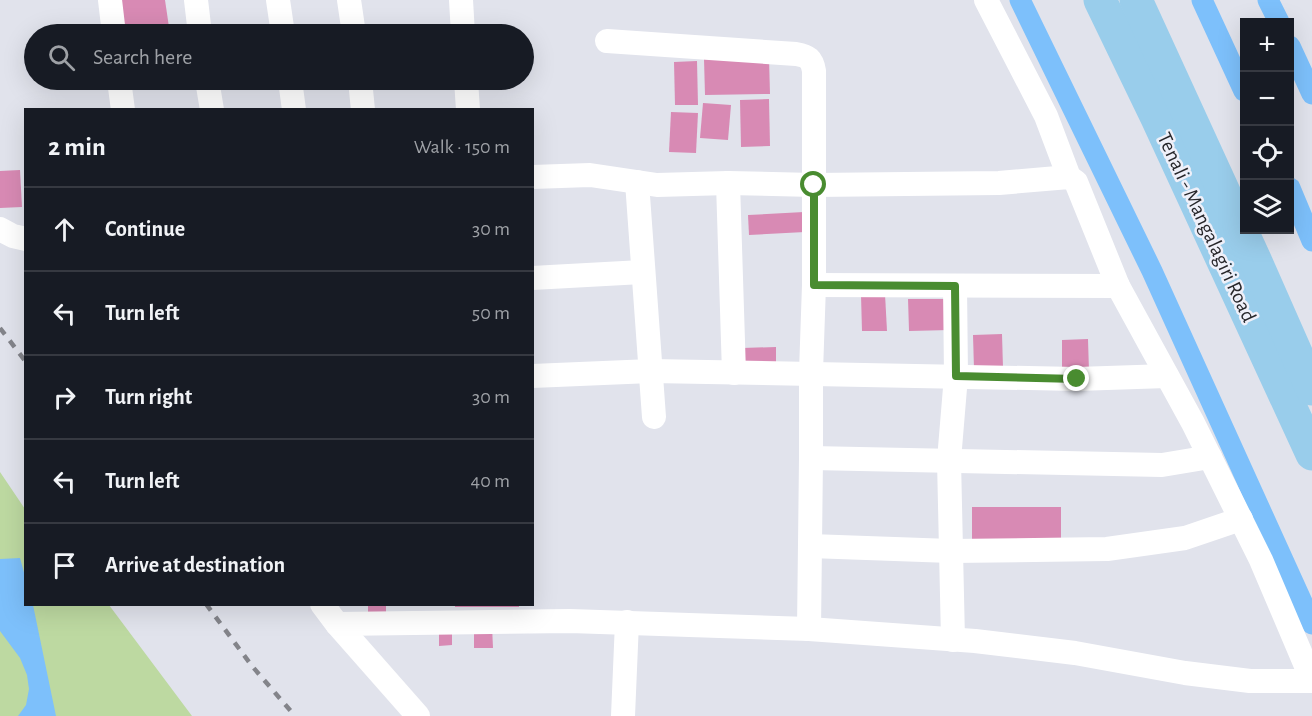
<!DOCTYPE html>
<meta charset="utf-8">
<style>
body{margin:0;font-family:"Alegreya Sans",sans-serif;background:#20242c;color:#f1f3f6}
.controls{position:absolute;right:18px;top:18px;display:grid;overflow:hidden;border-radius:0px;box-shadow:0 6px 24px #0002}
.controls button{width:54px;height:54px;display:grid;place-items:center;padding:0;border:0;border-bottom:2px solid #363941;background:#171b24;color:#f1f3f6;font:30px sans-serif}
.stop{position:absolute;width:18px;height:18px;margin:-14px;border:4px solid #498c30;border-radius:50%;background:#fff}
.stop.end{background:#498c30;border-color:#fff;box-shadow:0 2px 6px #0008}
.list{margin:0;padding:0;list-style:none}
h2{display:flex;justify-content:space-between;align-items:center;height:78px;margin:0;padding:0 24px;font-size:26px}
h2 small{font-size:20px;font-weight:400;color:#9ea1a6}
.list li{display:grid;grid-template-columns:39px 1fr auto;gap:18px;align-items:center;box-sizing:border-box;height:84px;padding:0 24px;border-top:2px solid #363941}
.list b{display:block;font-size:22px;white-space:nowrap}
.list em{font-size:20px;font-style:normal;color:#9ea1a6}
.icon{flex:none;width:33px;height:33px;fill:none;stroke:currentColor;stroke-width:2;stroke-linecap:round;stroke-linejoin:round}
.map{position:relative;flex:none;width:1312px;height:716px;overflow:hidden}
.search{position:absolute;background:#171b24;box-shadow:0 6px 24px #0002;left:24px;top:24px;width:510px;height:66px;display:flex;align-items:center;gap:15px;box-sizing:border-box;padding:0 21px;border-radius:33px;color:#9ea1a6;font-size:22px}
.panel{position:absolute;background:#171b24;box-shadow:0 6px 24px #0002;left:24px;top:108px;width:510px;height:498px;border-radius:0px}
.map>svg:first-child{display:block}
.green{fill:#bdd9a1}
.water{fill:#7dc0fb}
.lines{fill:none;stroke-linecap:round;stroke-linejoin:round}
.canal{stroke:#7dc0fb;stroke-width:21}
.building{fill:#d88ab4}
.street{stroke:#fff;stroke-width:24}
.primary{stroke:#99cdeb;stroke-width:33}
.rail{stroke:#83848a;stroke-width:4.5;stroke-dasharray:8 8;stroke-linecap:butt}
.route{stroke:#498c30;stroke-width:8}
.labels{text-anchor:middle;stroke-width:5;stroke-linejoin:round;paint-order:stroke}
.street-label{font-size:21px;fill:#27272b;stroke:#eff0f9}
</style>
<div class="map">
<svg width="1312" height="716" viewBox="0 0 1312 716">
<rect width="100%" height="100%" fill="#e1e3ec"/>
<polygon class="green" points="0,472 25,509 26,604 109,605 192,716 0,716"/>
<polygon class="water" points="20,558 25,576 26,604 33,605 56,716 18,716 26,705 29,689 27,675 20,658 0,631 0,559"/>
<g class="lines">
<g class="canal">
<polyline points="1020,0 1152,271 1312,624"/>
<polyline points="1202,0 1244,91"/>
<polyline points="1268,0 1279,22"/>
<polyline points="1290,46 1312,94"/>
<polyline points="1290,188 1312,241"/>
</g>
</g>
<g class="building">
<polygon points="115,0 165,0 170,34 119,34"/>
<polygon points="769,58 770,94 705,95 704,59"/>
<polygon points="697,61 698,105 675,105 674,62"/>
<polygon points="769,99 770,146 741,147 740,100"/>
<polygon points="703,103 731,105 728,140 700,138"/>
<polygon points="671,112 698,113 696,153 669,152"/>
<polygon points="20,170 22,207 0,208 0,171"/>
<polygon points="804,212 805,232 749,235 748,215"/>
<polygon points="885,294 887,331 862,331 861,295"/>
<polygon points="908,299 950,299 950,330 909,331"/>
<polygon points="1002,334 1003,368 974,369 973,335"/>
<polygon points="1088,339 1089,372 1062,372 1062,340"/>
<polygon points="776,347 776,367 742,368 742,348"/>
<polygon points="972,507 1061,507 1061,545 972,544"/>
<rect x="368" y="604" width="18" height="13"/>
<rect x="455" y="604" width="64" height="3"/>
<polygon points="439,626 452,626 452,645 439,646"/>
<polygon points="474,626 492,626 493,648 474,648"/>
</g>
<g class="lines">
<g class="street">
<polyline points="110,0 114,34"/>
<polyline points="196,0 200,34"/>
<polyline points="278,0 283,34"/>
<polyline points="349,0 354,34"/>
<polyline points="461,0 463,34"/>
<polyline points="986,0 1046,116 1069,177"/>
<path d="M607,41L796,54C808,56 812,59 814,71V285L811,372V458L1162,465L1210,457"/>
<polyline points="119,80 123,110"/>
<polyline points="207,80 212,110"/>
<polyline points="290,80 294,110"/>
<polyline points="360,80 363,110"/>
<polyline points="466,80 468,110"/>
<polyline points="532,177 590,175 657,185 728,183 814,185 999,183 1069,177 1076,182 1118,286 1193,423 1261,560 1312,680"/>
<polyline points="637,182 654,417"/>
<polyline points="728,183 734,373"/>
<polyline points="0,229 13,236 26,239"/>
<polyline points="532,278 642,272"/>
<polyline points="814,285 1118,286"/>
<polyline points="532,376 651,371 1077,379 1167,376"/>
<polyline points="810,546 951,551 1107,549 1185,538 1241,519"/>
<polyline points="322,604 337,624 570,621 809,629 975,641 1075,653 1185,673 1250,681 1312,681"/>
<polyline points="337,624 418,716"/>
<polyline points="809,629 811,458"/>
<polyline points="953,640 949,460 956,376 955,286"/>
<polyline points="623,716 627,622"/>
</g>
<g class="primary">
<polyline points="1100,0 1157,118 1312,454"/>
<polyline points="1136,0 1257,264 1312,389"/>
</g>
<g class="rail">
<polyline points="0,328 26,362"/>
<polyline points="206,604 252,666 295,716"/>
</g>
</g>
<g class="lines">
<polyline class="route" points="814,185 814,285 955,286 956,376 1077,379"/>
</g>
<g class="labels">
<g class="street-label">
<text transform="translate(1207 227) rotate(65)" y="7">Tenali - Mangalagiri Road</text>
</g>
</g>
</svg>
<div class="controls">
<button>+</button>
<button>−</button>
<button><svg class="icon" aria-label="locate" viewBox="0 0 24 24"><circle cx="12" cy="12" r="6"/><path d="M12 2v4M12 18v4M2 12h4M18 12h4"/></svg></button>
<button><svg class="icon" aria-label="layers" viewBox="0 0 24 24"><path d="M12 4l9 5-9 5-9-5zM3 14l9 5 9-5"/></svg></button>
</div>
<div class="stop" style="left:814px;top:185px"></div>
<div class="stop end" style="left:1077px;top:379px"></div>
<div class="search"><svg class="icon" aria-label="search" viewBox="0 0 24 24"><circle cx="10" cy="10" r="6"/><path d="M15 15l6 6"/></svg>Search here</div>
<section class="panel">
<h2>2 min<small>Walk · 150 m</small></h2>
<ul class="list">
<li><svg class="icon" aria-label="ahead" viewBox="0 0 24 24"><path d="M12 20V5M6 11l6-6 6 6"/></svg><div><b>Continue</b></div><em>30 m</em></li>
<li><svg class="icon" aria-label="left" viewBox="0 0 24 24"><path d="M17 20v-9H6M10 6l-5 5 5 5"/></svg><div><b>Turn left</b></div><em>50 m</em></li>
<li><svg class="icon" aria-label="right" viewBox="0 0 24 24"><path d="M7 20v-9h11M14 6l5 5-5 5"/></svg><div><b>Turn right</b></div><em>30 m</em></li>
<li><svg class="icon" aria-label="left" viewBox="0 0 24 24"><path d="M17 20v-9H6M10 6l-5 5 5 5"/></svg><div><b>Turn left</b></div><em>40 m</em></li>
<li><svg class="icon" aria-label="arrive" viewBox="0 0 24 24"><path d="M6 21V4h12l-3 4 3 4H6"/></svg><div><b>Arrive at destination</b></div></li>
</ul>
</section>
</div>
